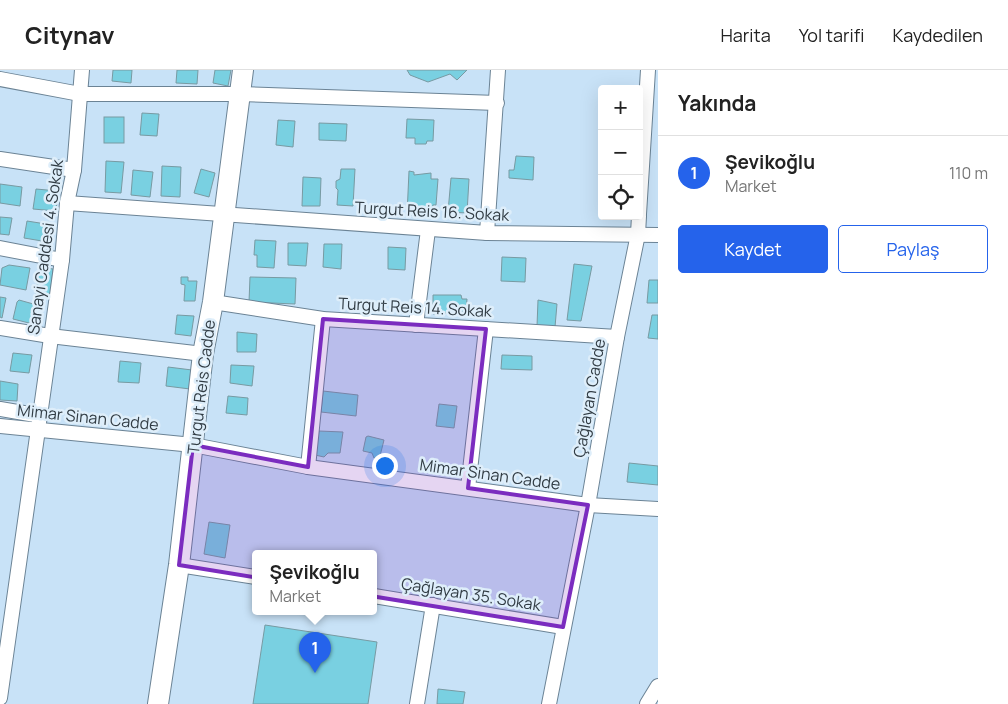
<!DOCTYPE html>
<html lang="tr">
<meta charset="utf-8">
<style>
body{margin:0;font-family:Manrope,sans-serif;background:#f6f6f6;color:#222}
.controls{position:absolute;right:15px;top:15px;display:grid;overflow:hidden;border-radius:5px;box-shadow:0 5px 20px #0002}
.controls button{width:45px;height:45px;display:grid;place-items:center;padding:0;border:0;border-bottom:1px solid #e0e0e0;background:#fff;color:#222;font:25px sans-serif}
.you{position:absolute;left:384px;top:395px;width:18px;height:18px;margin:-12px;border:4px solid #fff;border-radius:50%;background:#1a73e8;box-shadow:0 0 0 8px #1a73e833}
.badge{display:grid;place-items:center;width:32px;height:32px;border-radius:50%;background:#2563eb;color:#fff;font-size:16px;font-weight:700}
.pin{position:absolute;translate:-50% -41px;filter:drop-shadow(0 1px 2px #0008)}
.pin::after{content:'';position:absolute;top:26px;width:18px;height:15px;background:inherit;clip-path:polygon(0 0,100% 0,50% 100%)}
.popup{position:absolute;left:252px;top:480px;width:125px;height:65px;box-sizing:border-box;display:grid;place-content:center;border-radius:5px;background:#fff;filter:drop-shadow(0 1px 4px #0005);font-size:16px;white-space:nowrap;color:#767676}
.popup b{font-size:19px;color:#222}
.popup::after{content:'';position:absolute;left:50%;top:100%;margin-left:-10px;border:10px solid transparent;border-top-color:#fff}
.list{margin:0;padding:0;list-style:none}
h2{display:flex;justify-content:space-between;align-items:center;height:65px;margin:0;padding:0 20px;font-size:21px}
h2 small{font-size:16px;font-weight:400;color:#767676}
.list li{display:grid;grid-template-columns:32px 1fr auto;gap:15px;align-items:center;box-sizing:border-box;height:75px;padding:0 20px;border-top:1px solid #e0e0e0}
.list b{display:block;font-size:19px;white-space:nowrap}
.list p{margin:0;font-size:16px;white-space:nowrap;color:#767676}
.list em{font-size:16px;font-style:normal;color:#767676}
.actions{display:flex;gap:10px;padding:15px 20px}
.actions a{flex:1;padding:11px 0;border:1px solid #2563eb;border-radius:5px;text-align:center;font-size:18px;color:#2563eb}
.actions .main{background:#2563eb;color:#fff}
.icon{flex:none;width:28px;height:28px;fill:none;stroke:currentColor;stroke-width:2;stroke-linecap:round;stroke-linejoin:round}
.map{position:relative;flex:none;width:658px;height:634px;overflow:hidden}
header{display:flex;align-items:center;gap:30px;box-sizing:border-box;height:70px;padding:0 25px;background:#fff;border-bottom:1px solid #e0e0e0}
header strong{font-size:24px}
nav{display:flex;gap:28px;margin-inline-start:auto;font-size:18px}
main{display:flex}
aside{flex:1;background:#fff}
.map>svg:first-child{display:block}
.building{fill:#79d0e1;stroke:#789aa2}
.lines{fill:none;stroke-linecap:round;stroke-linejoin:round}
.street-casing{stroke:#6b8395;stroke-width:16}
.secondary-casing{stroke:#6b8395;stroke-width:22}
.street{stroke:#fff;stroke-width:14}
.secondary{stroke:#fff;stroke-width:20}
.marked{fill:#7b2cbf;fill-opacity:0.2;stroke:#7b2cbf;stroke-width:4;stroke-linejoin:round}
.labels{text-anchor:middle;stroke-width:5;stroke-linejoin:round;paint-order:stroke}
.street-label{font-size:16px;fill:#313c44;stroke:#deeefa}
</style>
<header>
<strong>Citynav</strong>
<nav><a>Harita</a><a>Yol tarifi</a><a>Kaydedilen</a></nav>
</header>
<main>
<div class="map">
<svg width="658" height="634" viewBox="0 0 658 634">
<rect width="100%" height="100%" fill="#c8e2f7"/>
<g class="building">
<polygon points="113,0 132,0 131,13 112,11"/>
<polygon points="177,0 198,0 197,14 176,13"/>
<polygon points="215,0 231,0 228,16 213,13"/>
<polygon points="407,0 467,0 457,10 450,4 428,12 410,5"/>
<polygon points="142,43 159,44 157,66 140,65"/>
<rect x="104" y="47" width="20" height="26"/>
<polygon points="407,49 434,50 433,71 427,71 426,74 415,74 415,68 406,68"/>
<polygon points="278,50 295,51 293,77 276,75"/>
<polygon points="319,53 347,54 346,71 319,70"/>
<polygon points="516,86 534,87 533,110 509,108 509,100 514,100"/>
<polygon points="106,91 124,92 121,123 105,122"/>
<polygon points="162,96 181,97 180,127 161,126"/>
<polygon points="201,99 215,103 209,127 194,123"/>
<polygon points="341,99 355,99 353,136 337,135 338,120 336,118 336,111 340,109"/>
<polygon points="133,100 153,102 150,127 131,125"/>
<polygon points="409,101 414,102 414,105 431,103 431,109 438,109 436,135 433,135 432,146 407,145"/>
<polygon points="303,107 321,108 320,136 302,136"/>
<polygon points="451,108 469,109 467,143 448,142"/>
<polygon points="0,114 22,117 20,136 0,133"/>
<polygon points="36,119 58,121 56,141 33,139"/>
<polygon points="0,147 12,148 9,165 0,164"/>
<polygon points="27,151 46,154 42,171 24,168"/>
<polygon points="255,170 276,171 274,198 257,197 257,185 254,185"/>
<polygon points="288,173 308,173 306,196 288,195"/>
<polygon points="324,174 342,174 341,199 323,197"/>
<polygon points="388,177 406,178 405,200 388,199"/>
<polygon points="502,187 526,188 525,212 501,211"/>
<polygon points="574,194 592,196 581,251 567,250"/>
<polygon points="9,195 30,198 26,220 0,215 2,198"/>
<polygon points="39,197 53,199 50,226 36,225"/>
<polygon points="181,207 188,207 188,211 197,211 195,231 184,231 185,215 181,214"/>
<polygon points="250,207 296,208 295,234 249,232"/>
<polygon points="649,210 658,210 658,233 647,233"/>
<polygon points="433,225 461,225 462,229 467,229 466,241 433,244"/>
<polygon points="0,227 6,228 2,248 0,247"/>
<polygon points="19,230 37,235 33,254 13,249 17,232"/>
<polygon points="538,230 557,234 555,257 537,256"/>
<polygon points="177,245 194,246 191,266 175,264"/>
<polygon points="652,245 658,245 658,269 648,268"/>
<polygon points="237,262 257,264 256,282 237,282"/>
<polygon points="13,283 32,285 29,303 10,301"/>
<polygon points="502,285 532,286 532,300 501,299"/>
<polygon points="120,291 141,293 139,313 118,312"/>
<polygon points="231,295 254,296 252,316 230,313"/>
<polygon points="168,297 192,300 190,319 166,316"/>
<polygon points="0,311 18,314 17,331 0,330"/>
<polygon points="323,321 358,325 356,346 321,342"/>
<polygon points="228,326 248,328 247,345 226,343"/>
<polygon points="439,334 457,336 454,358 436,356"/>
<polygon points="319,361 343,362 340,383 328,383 324,387 315,385"/>
<polygon points="368,366 384,370 379,390 374,388 372,383 363,381 366,367"/>
<polygon points="629,393 658,396 658,415 627,412"/>
<polygon points="209,452 230,455 225,488 204,484"/>
<polygon points="265,555 377,572 368,634 253,634"/>
<polygon points="438,619 465,622 463,634 437,634"/>
</g>
<g class="lines">
<defs>
<g id="street">
<polyline points="0,9 80,24 240,24 497,33"/>
<polyline points="0,89 74,100"/>
<polyline points="67,133 487,163 658,165"/>
<polyline points="639,144 648,0"/>
<polyline points="487,163 498,0"/>
<polyline points="0,178 62,190"/>
<polyline points="213,232 323,249 617,267"/>
<polyline points="416,255 428,160"/>
<polyline points="0,258 50,266 203,284"/>
<polyline points="0,339 41,346"/>
<polyline points="0,356 193,375 308,397 588,435 658,439"/>
<polyline points="308,397 323,249"/>
<polyline points="468,418 486,259"/>
<polyline points="179,495 256,507"/>
<polyline points="374,526 563,557"/>
<polyline points="0,628 62,190 67,133 74,100 82,0"/>
<polyline points="417,634 433,535"/>
<polyline points="549,634 588,435 617,267 638,164 639,146"/>
<polyline points="647,634 658,616"/>
</g>
<polyline id="secondary" points="158,634 179,495 203,284 213,232 243,0"/>
</defs>
<use href="#street" class="street-casing"/>
<use href="#secondary" class="secondary-casing"/>
<use href="#street" class="street"/>
<use href="#secondary" class="secondary"/>
</g>
<path class="marked" d="M323,249L486,259L468,418L588,435L563,557L179,495L193,375L308,397Z"/>
<g class="labels">
<g class="street-label">
<text transform="translate(432 141) rotate(3)" y="6">Turgut Reis 16. Sokak</text>
<text transform="translate(45 177) rotate(-82)" y="6">Sanayi Caddesi 4. Sokak</text>
<text transform="translate(415 237) rotate(3)" y="6">Turgut Reis 14. Sokak</text>
<text transform="translate(201 317) rotate(-83)" y="6">Turgut Reis Cadde</text>
<text transform="translate(589 328) rotate(-80)" y="6">Çağlayan Cadde</text>
<text transform="translate(88 347) rotate(6)" y="6">Mimar Sinan Cadde</text>
<text transform="translate(490 404) rotate(8)" y="6">Mimar Sinan Cadde</text>
<text transform="translate(471 524) rotate(9)" y="6">Çağlayan 35. Sokak</text>
</g>
</g>
</svg>
<div class="controls">
<button>+</button>
<button>−</button>
<button><svg class="icon" aria-label="locate" viewBox="0 0 24 24"><circle cx="12" cy="12" r="6"/><path d="M12 2v4M12 18v4M2 12h4M18 12h4"/></svg></button>
</div>
<div class="you"></div>
<div class="pin badge" style="left:315px;top:603px">1</div>
<div class="popup"><b>Şevikoğlu</b>Market</div>
</div>
<aside>
<h2>Yakında<small></small></h2>
<ul class="list">
<li><span class="badge">1</span><div><b>Şevikoğlu</b><p>Market</p></div><em>110 m</em></li>
</ul>
<div class="actions"><a class="main">Kaydet</a><a>Paylaş</a></div>
</aside>
</main>
